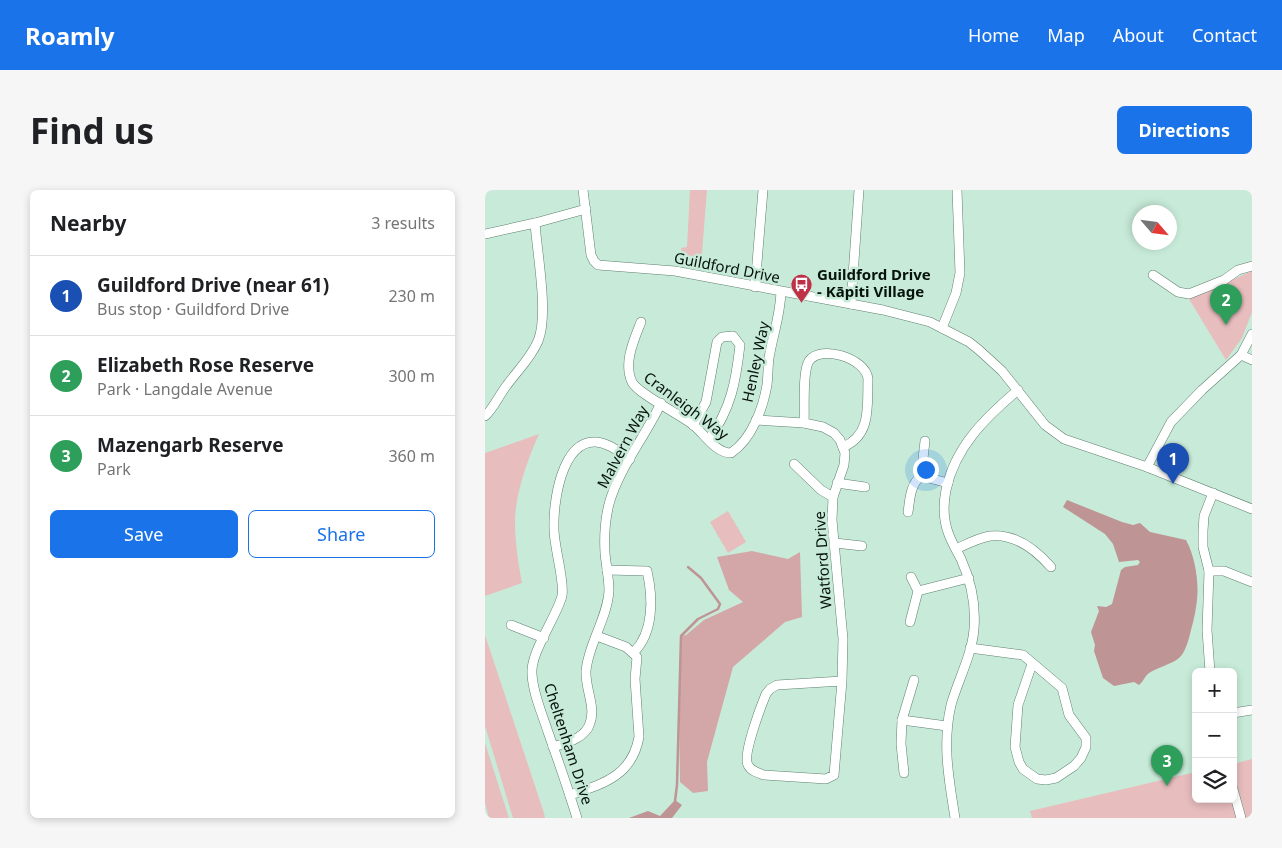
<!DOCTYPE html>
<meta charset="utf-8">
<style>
body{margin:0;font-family:"Noto Sans",sans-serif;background:#f6f6f6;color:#202124}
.controls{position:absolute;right:15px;bottom:15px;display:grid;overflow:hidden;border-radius:8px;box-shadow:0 2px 8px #0003}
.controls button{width:45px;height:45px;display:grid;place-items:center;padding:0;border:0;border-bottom:1px solid #e0e0e0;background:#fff;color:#202124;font:25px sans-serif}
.compass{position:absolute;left:647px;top:15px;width:45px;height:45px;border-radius:50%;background:#fff;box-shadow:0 2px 8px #0003;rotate:118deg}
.you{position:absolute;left:440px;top:279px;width:18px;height:18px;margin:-12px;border:4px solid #fff;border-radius:50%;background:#1a73e8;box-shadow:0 0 0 8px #1a73e833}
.badge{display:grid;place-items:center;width:32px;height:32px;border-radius:50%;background:#1a73e8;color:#fff;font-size:16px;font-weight:700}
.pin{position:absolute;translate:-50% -41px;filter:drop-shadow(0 1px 2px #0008)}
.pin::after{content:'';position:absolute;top:26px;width:18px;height:15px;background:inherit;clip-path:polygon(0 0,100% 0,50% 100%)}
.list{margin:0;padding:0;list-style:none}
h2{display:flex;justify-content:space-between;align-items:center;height:65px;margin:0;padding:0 20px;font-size:21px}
h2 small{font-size:16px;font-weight:400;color:#757577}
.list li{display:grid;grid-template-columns:32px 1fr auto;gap:15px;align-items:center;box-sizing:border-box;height:80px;padding:0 20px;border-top:1px solid #e0e0e0}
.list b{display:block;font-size:19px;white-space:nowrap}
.list p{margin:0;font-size:16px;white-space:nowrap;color:#757577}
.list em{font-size:16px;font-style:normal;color:#757577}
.actions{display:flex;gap:10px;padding:15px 20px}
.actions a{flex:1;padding:11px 0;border:1px solid #1a73e8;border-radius:8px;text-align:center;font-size:18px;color:#1a73e8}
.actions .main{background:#1a73e8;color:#fff}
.icon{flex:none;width:28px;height:28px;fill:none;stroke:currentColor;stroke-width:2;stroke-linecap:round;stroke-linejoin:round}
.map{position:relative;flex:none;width:767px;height:628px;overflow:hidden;border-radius:8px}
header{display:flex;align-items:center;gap:30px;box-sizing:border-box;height:70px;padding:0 25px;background:#1a73e8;color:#fff}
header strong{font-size:24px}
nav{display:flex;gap:28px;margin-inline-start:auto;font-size:18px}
.intro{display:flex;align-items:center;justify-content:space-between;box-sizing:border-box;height:120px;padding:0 30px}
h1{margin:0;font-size:35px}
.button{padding:12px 22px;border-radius:8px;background:#1a73e8;color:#fff;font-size:18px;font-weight:700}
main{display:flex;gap:30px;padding:0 30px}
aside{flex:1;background:#fff;border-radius:8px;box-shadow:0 2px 8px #0003}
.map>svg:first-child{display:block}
.green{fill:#e8bdbe}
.forest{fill:#d3a7a8}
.water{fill:#bf9495}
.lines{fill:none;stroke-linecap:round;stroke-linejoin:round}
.stream{stroke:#bf9495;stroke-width:2.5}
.minor-casing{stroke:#5f7f70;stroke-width:10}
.minor{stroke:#fff;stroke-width:9}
.labels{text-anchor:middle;stroke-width:5;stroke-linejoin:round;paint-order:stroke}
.street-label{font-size:15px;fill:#06120c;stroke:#c8ebd9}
.poi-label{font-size:15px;font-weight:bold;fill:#06120c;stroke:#c8ebd9;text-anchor:start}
</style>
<header>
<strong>Roamly</strong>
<nav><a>Home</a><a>Map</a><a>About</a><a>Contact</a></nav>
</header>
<div class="intro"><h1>Find us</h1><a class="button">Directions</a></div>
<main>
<aside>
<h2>Nearby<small>3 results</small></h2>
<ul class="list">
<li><span class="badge" style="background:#1a4fb4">1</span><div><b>Guildford Drive (near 61)</b><p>Bus stop · Guildford Drive</p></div><em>230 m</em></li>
<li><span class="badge" style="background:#2e9e5b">2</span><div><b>Elizabeth Rose Reserve</b><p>Park · Langdale Avenue</p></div><em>300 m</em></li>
<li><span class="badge" style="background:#2e9e5b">3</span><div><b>Mazengarb Reserve</b><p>Park</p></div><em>360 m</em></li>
</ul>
<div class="actions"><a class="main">Save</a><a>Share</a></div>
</aside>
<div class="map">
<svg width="767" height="628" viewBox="0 0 767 628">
<rect width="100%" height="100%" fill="#c8ebd9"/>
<g class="green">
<polygon points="205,0 222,0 216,76 191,72 192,65 197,64 196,58 202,57"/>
<polygon points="767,81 767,122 757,148 741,170 704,109"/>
<path d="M54,244C43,268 30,305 30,331C30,352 33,372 37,393L0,406V263Z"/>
<polygon points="243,321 261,352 243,363 225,332"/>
<polygon points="0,445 59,623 60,628 28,628 0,536"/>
<polygon points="0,553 24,628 4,628 0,613"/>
<polygon points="767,569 767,628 547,628 545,621 711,582 711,609 748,609 748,574"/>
</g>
<polygon class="forest" points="267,361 303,369 315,362 317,427 300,432 248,477 222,572 223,601 208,603 195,592 194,524 196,446 201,445 219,430 258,412 244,400 232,367"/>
<g class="water">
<path d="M582,310L637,332L648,335L655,333L665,342L701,350C711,368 715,397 711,417C710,425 708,432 706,440C704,448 701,462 694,468C687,474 671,478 664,483C659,487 659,491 654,495L649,492L629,496L618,488L609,461L610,455L606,442L614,421L612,416L621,417L627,414L636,380L640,377L653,375L655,372L653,370L634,372L628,354L620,344L578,317Z"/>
<polygon points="190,610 197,615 187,628 144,628 163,621 175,626"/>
</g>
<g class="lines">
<polyline class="stream" points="190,611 192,595 196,446 213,429 233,419 235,414 216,388 203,377"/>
<defs>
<g id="minor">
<polyline points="98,0 106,65 109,71 113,75 190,81 398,120 445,132 484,152 494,160 517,181 560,235 579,249 662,277 767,319"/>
<polyline points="0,44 50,33 101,19"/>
<polyline points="668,85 693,102 704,104 739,90 753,80 767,76"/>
<polyline points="270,97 278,0"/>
<polyline points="366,114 374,0"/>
<path d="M156,132C149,150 138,173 147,192C152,203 194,224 207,234C219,243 230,263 246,263C267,249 278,218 282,195C283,186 283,176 284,168C288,144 295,127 296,102"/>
<polyline points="457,138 471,103 475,83 472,0"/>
<polyline points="756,165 767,170"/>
<path d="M0,226C9,218 14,205 22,195C32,181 46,168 53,151C64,125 52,63 50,33"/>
<path d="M271,230L319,233L338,237L349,243L355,250L360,263L359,275L348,307L347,330L358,449L357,491L349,585L341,589L279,585C273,583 266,581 263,575C257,566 276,516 281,504L285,499L292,495L357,491"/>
<path d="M319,233C320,219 317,182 324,171C335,154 381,168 383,189C382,215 387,245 358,257"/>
<path d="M208,235L221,212L232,152L237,147L248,146L255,155C251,191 246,219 224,249"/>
<polyline points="309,274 336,300 348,307"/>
<polyline points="662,277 686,232 717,200 756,165 767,144"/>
<polyline points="436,286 463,293"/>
<polyline points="352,293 380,297"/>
<path d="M423,322C425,309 425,295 436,286L440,251"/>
<polyline points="350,353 377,356"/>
<path d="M471,359C482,354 493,348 505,346C530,343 550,359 566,377"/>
<path d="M122,380L162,381C168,407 169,442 149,462"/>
<polyline points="724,381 739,381 767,392"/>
<polyline points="433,401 484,388"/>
<polyline points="425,432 433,401 426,387"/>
<polyline points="26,435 59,448"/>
<polyline points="485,458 538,465 577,498 584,525 601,548 601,557 596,568 589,576 571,588 561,590 552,589 538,579 534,572 530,557 533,515 547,474"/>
<polyline points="725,482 722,440 724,381 718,357 718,341 719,326 728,303"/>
<polyline points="748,523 767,520"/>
<polyline points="417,530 462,536"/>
<path d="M68,557C81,553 101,548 105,533C111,517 100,498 101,481C103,455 122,429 124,401C124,388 121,375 120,363C119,347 120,330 124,314C134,278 160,247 176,213"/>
<polyline points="419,583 416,554 417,530 429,490"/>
<polyline points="748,599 756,628"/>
<path d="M85,605C118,594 147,586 154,547L150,489L152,467L141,457L112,446"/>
<path d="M92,628C83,599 73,570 63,542C57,523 48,504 47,484C45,463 71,428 77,406C80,392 69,357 69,339C68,314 76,250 111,252C124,253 134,262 145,269"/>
<path d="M470,628C464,590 457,554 466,515C473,490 487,465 489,439C491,414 486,391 476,369C472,361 467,353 464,345C458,330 458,315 461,300C470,257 500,228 533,200"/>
</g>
</defs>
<use href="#minor" class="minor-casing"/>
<use href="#minor" class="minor"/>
</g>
<defs>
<symbol id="bus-pin" viewBox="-11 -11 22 30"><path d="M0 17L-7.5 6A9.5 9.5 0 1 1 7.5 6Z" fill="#c03046" stroke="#c8ebd9"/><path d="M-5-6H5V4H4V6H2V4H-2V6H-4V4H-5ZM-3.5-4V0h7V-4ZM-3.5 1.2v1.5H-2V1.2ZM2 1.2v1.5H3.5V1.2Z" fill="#fff"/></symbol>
</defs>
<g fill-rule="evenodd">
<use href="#bus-pin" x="304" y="82" width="25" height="34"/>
</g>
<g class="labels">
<g class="street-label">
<text transform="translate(242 78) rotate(11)" y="5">Guildford Drive</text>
<text transform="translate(271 172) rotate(-78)" y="5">Henley Way</text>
<text transform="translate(201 216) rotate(37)" y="5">Cranleigh Way</text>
<text transform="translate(138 257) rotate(-62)" y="5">Malvern Way</text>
<text transform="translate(338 370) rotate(-94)" y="5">Watford Drive</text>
<text transform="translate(83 554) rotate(72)" y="5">Cheltenham Drive</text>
</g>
<g class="poi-label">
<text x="332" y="90">Guildford Drive<tspan x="332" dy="17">- Kāpiti Village</tspan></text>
</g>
</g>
</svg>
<div class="controls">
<button>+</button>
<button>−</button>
<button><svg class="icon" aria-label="layers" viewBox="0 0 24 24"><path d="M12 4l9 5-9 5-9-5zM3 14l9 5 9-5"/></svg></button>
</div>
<svg class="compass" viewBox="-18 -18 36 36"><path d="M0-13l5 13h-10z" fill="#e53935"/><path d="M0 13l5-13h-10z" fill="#757577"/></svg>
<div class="you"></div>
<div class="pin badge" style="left:688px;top:294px;background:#1a4fb4">1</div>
<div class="pin badge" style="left:741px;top:135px;background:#2e9e5b">2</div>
<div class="pin badge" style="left:682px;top:596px;background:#2e9e5b">3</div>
</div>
</main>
